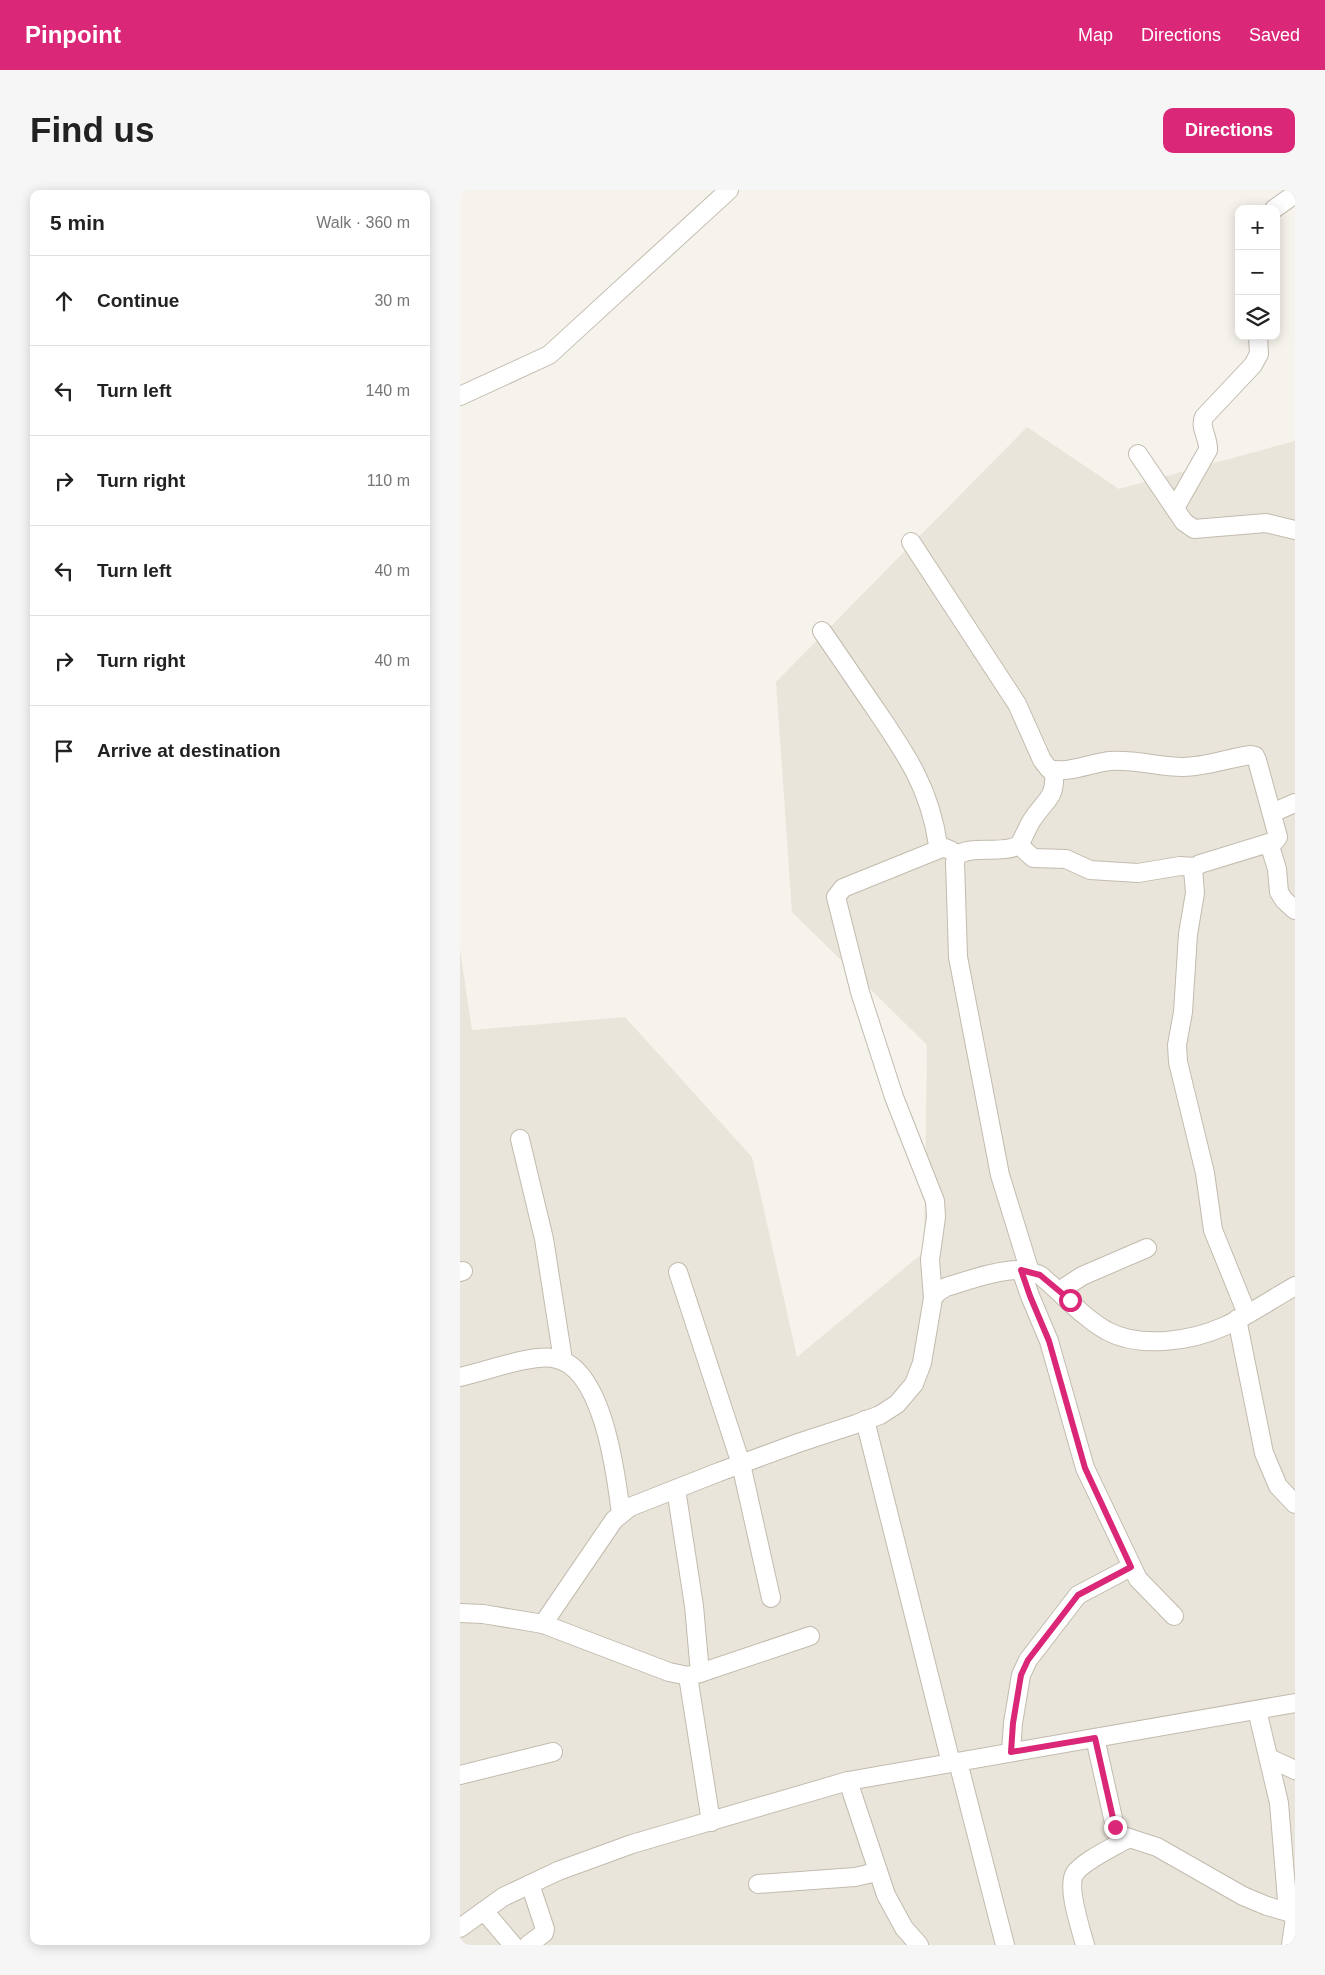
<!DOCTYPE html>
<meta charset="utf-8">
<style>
body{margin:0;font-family:Arial,sans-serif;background:#f6f6f6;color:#222}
.controls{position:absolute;right:15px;top:15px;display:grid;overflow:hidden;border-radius:10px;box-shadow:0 2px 12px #0003}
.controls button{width:45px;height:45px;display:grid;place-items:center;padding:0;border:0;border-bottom:1px solid #e0e0e0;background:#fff;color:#222;font:25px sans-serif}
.stop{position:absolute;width:15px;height:15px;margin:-11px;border:4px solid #db2777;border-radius:50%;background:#fff}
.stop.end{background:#db2777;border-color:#fff;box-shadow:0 1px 5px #0008}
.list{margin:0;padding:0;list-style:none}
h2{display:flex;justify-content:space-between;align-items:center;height:65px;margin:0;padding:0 20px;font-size:21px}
h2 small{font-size:16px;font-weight:400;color:#767676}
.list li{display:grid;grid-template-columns:32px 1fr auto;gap:15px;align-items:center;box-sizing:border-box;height:90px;padding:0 20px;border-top:1px solid #e0e0e0}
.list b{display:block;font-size:19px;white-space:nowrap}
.list em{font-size:16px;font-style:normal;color:#767676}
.icon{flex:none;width:28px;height:28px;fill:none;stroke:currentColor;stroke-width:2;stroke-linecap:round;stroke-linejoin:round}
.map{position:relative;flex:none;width:835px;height:1755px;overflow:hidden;border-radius:10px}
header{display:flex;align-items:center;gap:30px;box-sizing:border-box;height:70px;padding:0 25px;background:#db2777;color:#fff}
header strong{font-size:24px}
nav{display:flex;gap:28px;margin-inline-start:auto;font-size:18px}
.intro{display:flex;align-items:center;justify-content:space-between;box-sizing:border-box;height:120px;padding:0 30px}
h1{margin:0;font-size:35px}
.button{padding:12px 22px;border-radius:10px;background:#db2777;color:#fff;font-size:18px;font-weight:700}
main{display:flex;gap:30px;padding:0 30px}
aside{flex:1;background:#fff;border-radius:10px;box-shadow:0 2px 12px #0003}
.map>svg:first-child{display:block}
.residential{fill:#eae5da}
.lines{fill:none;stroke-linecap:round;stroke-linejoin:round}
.minor-casing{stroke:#c2bbae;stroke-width:20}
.minor{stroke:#fff;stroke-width:18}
.route{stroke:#db2777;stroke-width:6}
</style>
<header>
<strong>Pinpoint</strong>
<nav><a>Map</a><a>Directions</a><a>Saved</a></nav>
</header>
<div class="intro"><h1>Find us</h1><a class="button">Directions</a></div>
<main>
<aside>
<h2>5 min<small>Walk · 360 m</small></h2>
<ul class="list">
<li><svg class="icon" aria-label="ahead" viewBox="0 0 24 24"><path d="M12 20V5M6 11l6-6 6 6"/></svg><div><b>Continue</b></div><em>30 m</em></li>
<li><svg class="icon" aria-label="left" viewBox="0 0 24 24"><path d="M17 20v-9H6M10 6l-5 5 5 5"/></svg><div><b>Turn left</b></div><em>140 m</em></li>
<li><svg class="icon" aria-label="right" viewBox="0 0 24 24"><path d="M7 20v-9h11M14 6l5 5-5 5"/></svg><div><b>Turn right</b></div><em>110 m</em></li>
<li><svg class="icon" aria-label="left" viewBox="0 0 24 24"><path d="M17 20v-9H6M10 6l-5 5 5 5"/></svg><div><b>Turn left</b></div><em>40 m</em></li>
<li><svg class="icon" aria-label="right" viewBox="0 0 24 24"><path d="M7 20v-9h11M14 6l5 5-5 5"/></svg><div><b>Turn right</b></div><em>40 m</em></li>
<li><svg class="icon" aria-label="arrive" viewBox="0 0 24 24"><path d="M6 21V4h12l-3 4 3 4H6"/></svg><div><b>Arrive at destination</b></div></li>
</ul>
</aside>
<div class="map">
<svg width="835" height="1755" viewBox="0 0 835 1755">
<rect width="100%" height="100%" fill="#f6f3ec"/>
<polygon class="residential" points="567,237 659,299 835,251 835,1755 0,1755 0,760 12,840 165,827 292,967 337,1167 464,1062 467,855 332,722 316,492"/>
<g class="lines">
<defs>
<g id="minor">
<polyline points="814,19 835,4"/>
<polyline points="0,206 89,165 269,0"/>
<polyline points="678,264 724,332 734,339 806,333 835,340"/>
<path d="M715,318L748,260C749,248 739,238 744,227L793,175L799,164L798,146"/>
<path d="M451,352L557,514L582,570L589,579C608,584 631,573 650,571C676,569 698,577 723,577C746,577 768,568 791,565L795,566L797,570L818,647L815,651L740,674L733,679L735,703L728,744L723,822L717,855L718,872L745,983L753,1040L787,1124"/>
<path d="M362,441C379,466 397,492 414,517C446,564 470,598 478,655L492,661"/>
<polyline points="812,623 835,613"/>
<polyline points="809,653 817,679 819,702 824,710 835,720"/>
<polyline points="559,655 573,668 606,669 630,680 678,683 720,676 735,677"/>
<polyline points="60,949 84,1049 103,1170"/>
<polyline points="561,1080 570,1106 589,1151 625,1278 678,1389 714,1426"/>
<polyline points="0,1082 3,1081"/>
<polyline points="218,1082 281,1274 311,1408"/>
<path d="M570,1082L540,985L498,767L495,672L497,666C510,654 542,665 559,655C564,647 567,638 572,630C586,608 596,610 594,580"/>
<polyline points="599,1101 622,1086 687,1058"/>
<polyline points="473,1108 470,1070 476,1027 475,1011 434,907 400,802 376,707 383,698 482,658"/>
<polyline points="777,1129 804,1263 818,1296 835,1314"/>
<path d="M0,1187C23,1182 72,1164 93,1168C143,1175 156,1284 161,1324"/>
<polyline points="405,1230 491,1573"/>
<polyline points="216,1299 234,1416 240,1483"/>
<polyline points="0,1423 23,1424 83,1434 209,1482 228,1486 240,1483 350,1446"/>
<path d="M83,1434L154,1330L170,1317L259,1282L338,1253L396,1234L420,1225L437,1214L454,1194L462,1173L473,1108L478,1102L486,1097C506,1091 540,1079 561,1080C567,1080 574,1083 580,1085C602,1103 622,1127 647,1141C681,1159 732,1151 765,1136C789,1125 812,1109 835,1096"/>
<polyline points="228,1486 251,1632"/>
<polyline points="797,1520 819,1613 828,1722"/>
<polyline points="635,1548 655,1637 660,1645 697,1657 783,1706 807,1716 835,1724"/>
<polyline points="551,1562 553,1533 561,1485 568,1470 618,1405 671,1377"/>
<polyline points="809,1568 835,1580"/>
<polyline points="498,1572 545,1755"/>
<polyline points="0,1585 93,1562"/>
<polyline points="388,1591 426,1705 444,1738 459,1755"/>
<polyline points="298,1694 395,1687 417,1682"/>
<polyline points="24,1721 53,1755"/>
<polyline points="0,1738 43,1707 98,1681 172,1654 388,1591 835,1513"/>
<polyline points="68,1755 84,1743 85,1739 70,1694"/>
<path d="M625,1755C621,1739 606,1697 615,1683C625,1670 652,1658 667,1649"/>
<polyline points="831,1755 835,1727"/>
</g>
</defs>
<use href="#minor" class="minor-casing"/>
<use href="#minor" class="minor"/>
</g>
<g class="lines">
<polyline class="route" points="610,1110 580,1085 561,1080 570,1106 589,1151 625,1278 671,1377 618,1405 568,1470 561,1485 553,1533 551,1562 635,1548 655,1637"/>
</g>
</svg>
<div class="controls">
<button>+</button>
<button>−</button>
<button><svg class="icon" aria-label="layers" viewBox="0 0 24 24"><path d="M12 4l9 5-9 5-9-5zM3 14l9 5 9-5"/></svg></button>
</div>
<div class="stop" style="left:610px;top:1110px"></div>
<div class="stop end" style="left:655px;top:1637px"></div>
</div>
</main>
